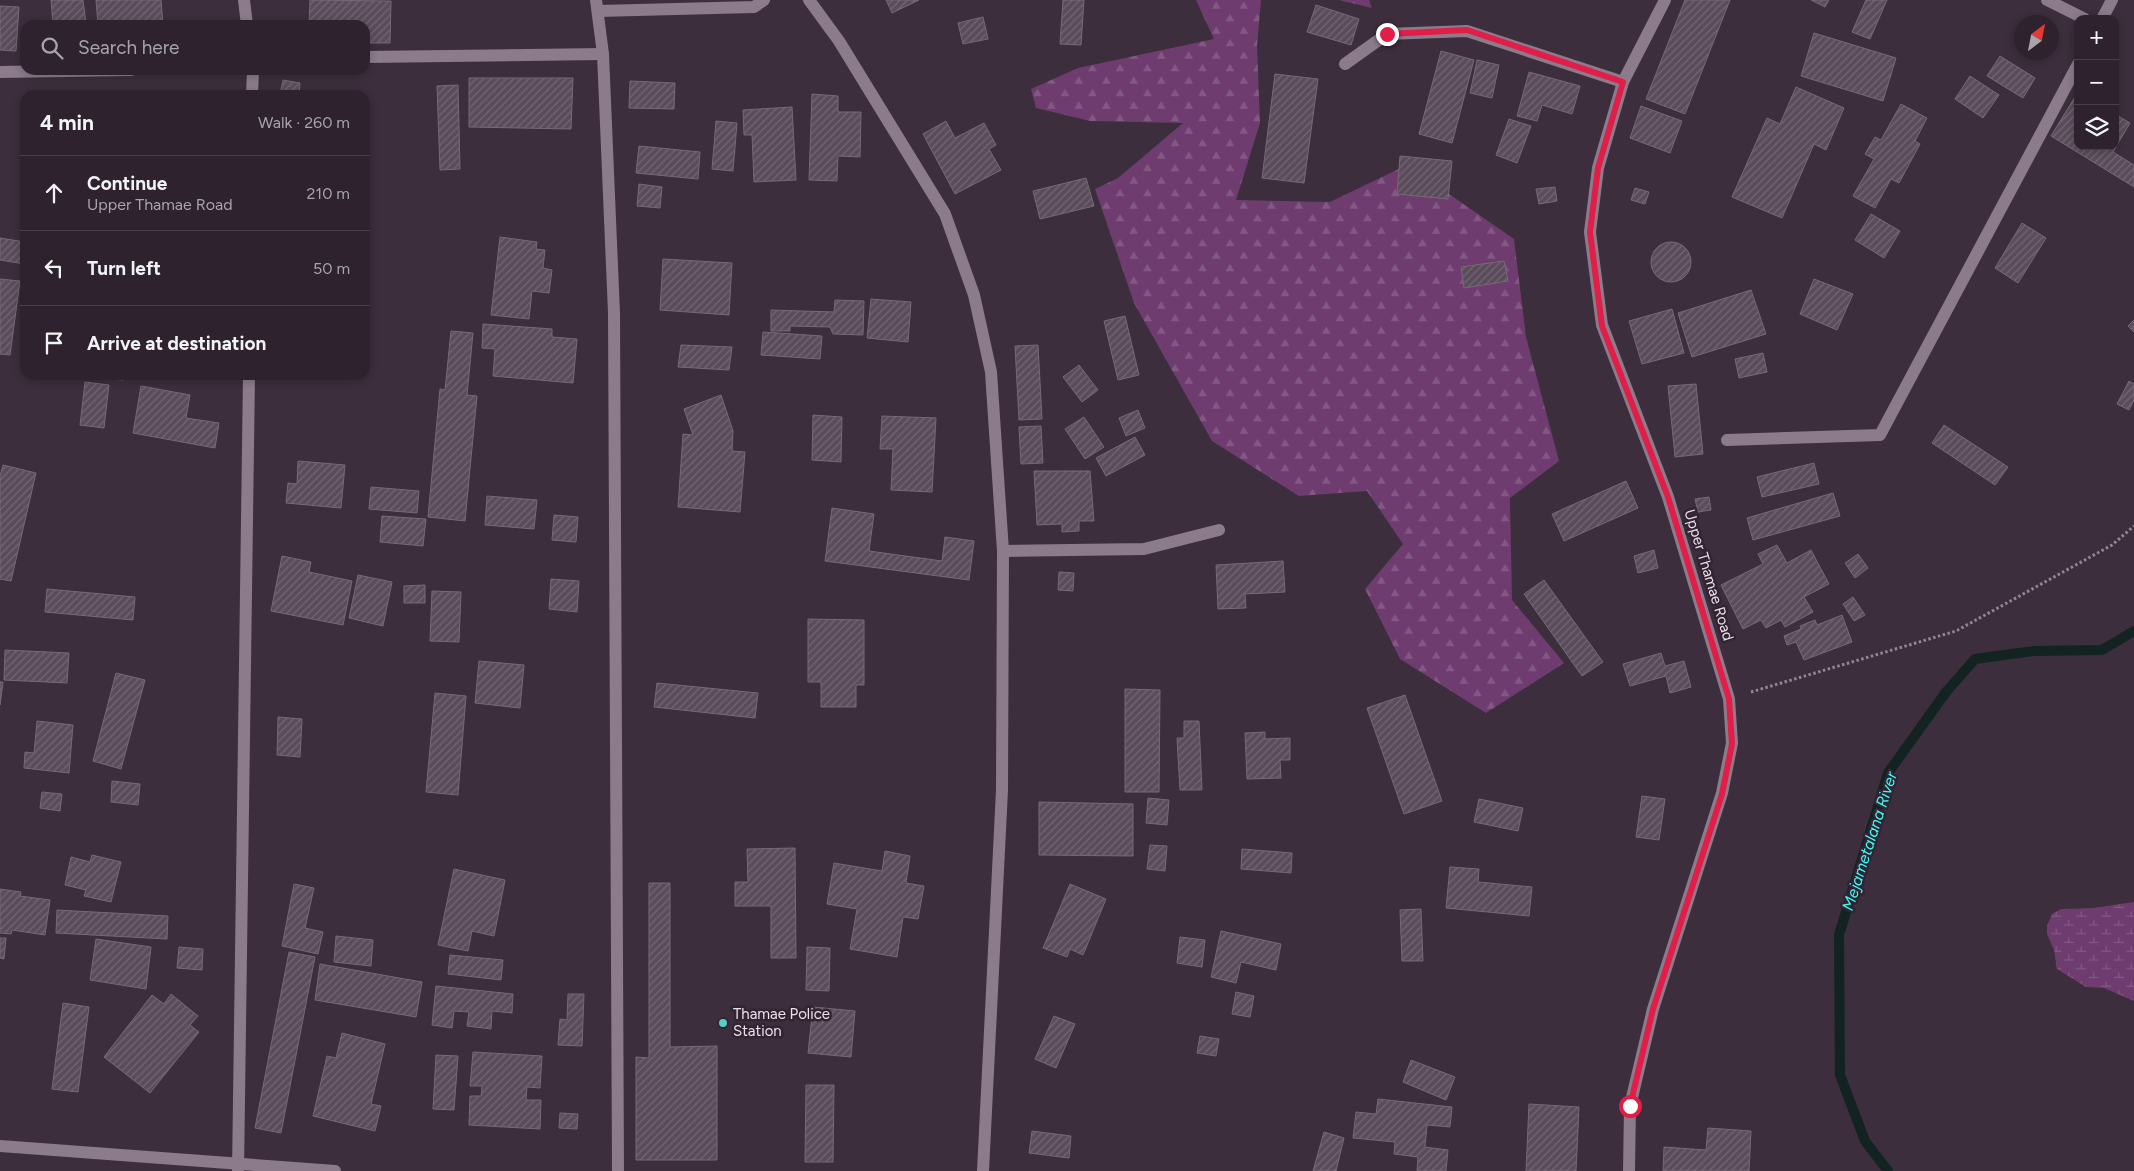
<!DOCTYPE html>
<meta charset="utf-8">
<style>
body{margin:0;font-family:Figtree,sans-serif;background:#352a35;color:#f1f3f6}
.controls{position:absolute;right:15px;top:15px;display:grid;overflow:hidden;border-radius:10px;box-shadow:0 2px 8px #0003}
.controls button{width:45px;height:45px;display:grid;place-items:center;padding:0;border:0;border-bottom:1px solid #483f49;background:#2d222d;color:#f1f3f6;font:25px sans-serif}
.compass{position:absolute;left:2014px;top:15px;width:45px;height:45px;border-radius:50%;background:#2d222d;box-shadow:0 2px 8px #0003;rotate:32deg}
.stop{position:absolute;width:15px;height:15px;margin:-11px;border:4px solid #e11d48;border-radius:50%;background:#fff}
.stop.end{background:#e11d48;border-color:#fff;box-shadow:0 1px 5px #0008}
.list{margin:0;padding:0;list-style:none}
h2{display:flex;justify-content:space-between;align-items:center;height:65px;margin:0;padding:0 20px;font-size:21px}
h2 small{font-size:16px;font-weight:400;color:#a7a4aa}
.list li{display:grid;grid-template-columns:32px 1fr auto;gap:15px;align-items:center;box-sizing:border-box;height:75px;padding:0 20px;border-top:1px solid #483f49}
.list b{display:block;font-size:19px;white-space:nowrap}
.list p{margin:0;font-size:16px;white-space:nowrap;color:#a7a4aa}
.list em{font-size:16px;font-style:normal;color:#a7a4aa}
.icon{flex:none;width:28px;height:28px;fill:none;stroke:currentColor;stroke-width:2;stroke-linecap:round;stroke-linejoin:round}
.map{position:relative;flex:none;width:2134px;height:1171px;overflow:hidden}
.search{position:absolute;background:#2d222d;box-shadow:0 2px 8px #0003;left:20px;top:20px;width:350px;height:55px;display:flex;align-items:center;gap:12px;box-sizing:border-box;padding:0 18px;border-radius:15px;color:#a7a4aa;font-size:19px}
.panel{position:absolute;background:#2d222d;box-shadow:0 2px 8px #0003;left:20px;top:90px;width:350px;height:290px;border-radius:15px}
.map>svg:first-child{display:block}
.forest{fill:url(#forest-firs)}
.wetland{fill:url(#wetland-marsh)}
.lines{fill:none;stroke-linecap:round;stroke-linejoin:round}
.stream{stroke:#122322;stroke-width:10}
.building{fill:url(#building-hatch);stroke:#786878}
.path{stroke:#928692;stroke-width:3;stroke-dasharray:2.5 2.5;stroke-linecap:butt}
.street{stroke:#8b7b8b;stroke-width:12}
.secondary{stroke:#8b7b8b;stroke-width:12}
.route{stroke:#e11d48;stroke-width:6}
.poi-dot{fill:#54cdc8;stroke:#322432;stroke-width:2}
.labels{text-anchor:middle;stroke-width:5;stroke-linejoin:round;paint-order:stroke}
.street-label{font-size:15px;fill:#ebe1ea;stroke:#322432}
.poi-label{font-size:15px;fill:#ebe1ea;stroke:#322432;text-anchor:start}
.water-label{font-size:16px;font-style:italic;fill:#3efcf5;stroke:#322432}
</style>
<div class="map">
<svg width="2134" height="1171" viewBox="0 0 2134 1171">
<defs>
<pattern id="forest-firs" width="22" height="20" patternUnits="userSpaceOnUse" patternTransform="scale(1.25)"><rect width="22" height="20" fill="#6e3c6f"/><path d="M5 1l3.5 6h-7zM16 11l3.5 6h-7z" fill="#835884"/></pattern>
<pattern id="wetland-marsh" width="20" height="14" patternUnits="userSpaceOnUse" patternTransform="scale(1.25)"><rect width="20" height="14" fill="#6e3c6f"/><path d="M1 5h8M5 5V1M11 12h8M15 12V8" fill="none" stroke="#835884"/></pattern>
<pattern id="building-hatch" width="6" height="6" patternUnits="userSpaceOnUse" patternTransform="scale(1.25)"><rect width="6" height="6" fill="#5b4c5b"/><path d="M-1 1l2-2M0 6l6-6M5 7l2-2" fill="none" stroke="#736673"/></pattern>
</defs>
<rect width="100%" height="100%" fill="#3c2e3c"/>
<g class="forest">
<polygon points="1196,0 1261,0 1257,46 1260,123 1236,200 1330,202 1407,165 1514,239 1526,337 1559,461 1510,498 1512,600 1564,663 1486,713 1400,659 1365,589 1403,544 1367,491 1299,496 1212,441 1134,303 1095,189 1118,178 1183,123 1090,121 1036,108 1031,89 1078,68 1214,39"/>
<polygon points="1339,0 1369,0 1372,8"/>
</g>
<polygon class="wetland" points="2134,902 2134,1001 2104,988 2086,987 2057,969 2054,950 2047,934 2047,926 2052,914 2061,909 2094,908"/>
<g class="lines">
<polyline class="stream" points="1888,1171 1865,1141 1840,1075 1839,935 1888,773 1946,692 1975,659 2034,651 2102,650 2134,631"/>
</g>
<g class="building">
<polygon points="51,0 83,0 86,23 53,25"/>
<polygon points="96,0 161,0 163,25 98,25"/>
<polygon points="310,0 391,1 390,43 365,43 365,25 309,25"/>
<polygon points="886,0 919,0 892,13"/>
<polygon points="1063,0 1084,0 1081,45 1060,44"/>
<polygon points="1685,0 1730,0 1685,114 1646,99"/>
<polygon points="1811,0 1829,0 1825,7"/>
<polygon points="1866,0 1887,0 1870,39 1852,32"/>
<polygon points="1316,5 1359,19 1351,45 1307,32"/>
<polygon points="0,6 19,7 16,51 0,50"/>
<polygon points="983,17 988,39 963,44 958,23"/>
<polygon points="1814,33 1896,58 1883,101 1801,76"/>
<polygon points="1441,51 1474,60 1452,143 1419,134"/>
<polygon points="2000,56 2035,78 2023,98 1987,76"/>
<polygon points="1477,60 1499,65 1492,98 1470,93"/>
<polygon points="1529,72 1580,86 1572,114 1542,105 1537,121 1517,116"/>
<polygon points="1275,74 1318,79 1304,183 1262,178"/>
<polygon points="1970,76 1999,95 1983,118 1955,99"/>
<polygon points="469,78 573,78 571,129 469,127"/>
<polygon points="283,80 300,83 299,95 280,95"/>
<polygon points="630,81 675,83 674,109 629,108"/>
<polygon points="458,85 460,169 440,170 437,86"/>
<polygon points="1796,87 1844,108 1826,150 1814,144 1782,218 1732,197 1767,118 1780,124"/>
<polygon points="2078,92 2078,146 2115,146 2115,114 2130,123 2113,152 2134,165 2134,187 2051,136"/>
<polygon points="812,94 838,96 838,112 861,112 860,157 838,156 837,181 809,180"/>
<polygon points="1901,104 1927,118 1915,141 1920,144 1899,183 1891,179 1875,208 1853,196 1874,159 1865,154 1875,137 1881,140"/>
<polygon points="1641,106 1682,121 1670,153 1630,138"/>
<polygon points="792,107 796,180 754,182 752,135 744,135 743,110"/>
<polygon points="1509,119 1531,126 1517,163 1496,155"/>
<polygon points="716,121 737,123 733,171 712,169"/>
<polygon points="946,121 955,138 984,123 996,145 989,149 1001,170 955,194 923,134"/>
<polygon points="639,146 700,152 698,179 636,173"/>
<polygon points="1400,156 1452,161 1448,199 1397,194"/>
<polygon points="1086,178 1094,206 1040,219 1033,191"/>
<polygon points="639,184 662,187 660,208 637,206"/>
<polygon points="1555,187 1557,201 1539,204 1536,189"/>
<polygon points="1635,188 1649,192 1645,204 1631,200"/>
<polygon points="1871,214 1900,231 1884,258 1855,240"/>
<polygon points="2022,223 2046,238 2018,283 1995,268"/>
<polygon points="500,237 537,242 536,249 545,250 543,268 552,270 549,293 532,291 529,319 491,315"/>
<polygon points="0,238 25,242 25,264 0,260"/>
<circle cx="1671" cy="262" r="20"/>
<polygon points="663,259 732,263 729,315 660,310"/>
<polygon points="1504,261 1508,281 1464,288 1461,267"/>
<polygon points="0,279 20,281 10,355 0,354"/>
<polygon points="1814,279 1853,294 1837,330 1800,314"/>
<polygon points="1751,290 1766,334 1692,357 1678,313"/>
<polygon points="871,299 911,302 908,342 867,338"/>
<polygon points="835,300 864,301 863,335 833,334 830,327 790,326 790,331 771,331 771,310 834,312"/>
<polygon points="1672,309 1684,353 1642,364 1629,321"/>
<polygon points="1125,316 1139,375 1118,380 1104,321"/>
<polygon points="2134,320 2134,332 2128,326"/>
<polygon points="483,324 552,329 552,337 577,339 573,383 493,376 495,349 482,348"/>
<polygon points="451,331 473,333 467,395 477,396 465,521 428,517 440,389 445,390"/>
<polygon points="763,332 822,336 820,359 761,355"/>
<polygon points="681,345 732,347 729,370 678,367"/>
<polygon points="1038,345 1042,419 1019,420 1015,346"/>
<polygon points="1763,353 1767,372 1739,378 1735,359"/>
<polygon points="1079,365 1098,390 1082,402 1063,377"/>
<polygon points="81,375 124,375 124,380 81,377"/>
<polygon points="2129,381 2134,384 2134,400 2129,410 2117,404"/>
<polygon points="85,382 109,385 104,428 80,425"/>
<polygon points="1696,384 1703,454 1675,457 1668,386"/>
<polygon points="141,386 190,395 186,418 219,423 215,448 133,433"/>
<polygon points="721,395 733,431 732,451 745,452 740,512 678,507 683,434 693,435 684,409"/>
<polygon points="1138,410 1145,428 1126,436 1119,418"/>
<polygon points="813,415 842,417 841,462 812,460"/>
<polygon points="882,416 936,418 932,492 891,490 893,449 880,449"/>
<polygon points="1084,417 1104,447 1085,459 1065,429"/>
<polygon points="1944,425 2008,467 1995,485 1932,443"/>
<polygon points="1041,426 1043,463 1021,464 1019,427"/>
<polygon points="1135,437 1145,455 1106,476 1096,458"/>
<polygon points="298,461 345,465 341,508 286,503 288,483 297,484"/>
<polygon points="1814,463 1819,484 1762,497 1757,477"/>
<polygon points="3,465 36,473 11,581 0,579 0,476"/>
<polygon points="1034,471 1090,471 1094,521 1079,521 1079,531 1062,532 1062,524 1037,525"/>
<polygon points="1626,481 1638,508 1564,541 1552,514"/>
<polygon points="371,487 419,491 417,513 369,509"/>
<polygon points="1833,493 1840,516 1753,540 1747,518"/>
<polygon points="487,496 537,500 534,529 485,525"/>
<polygon points="1709,497 1711,510 1698,512 1695,499"/>
<polygon points="832,508 874,514 869,551 942,561 945,537 974,541 969,580 825,561"/>
<polygon points="554,515 578,517 576,542 552,540"/>
<polygon points="382,516 426,519 423,546 380,542"/>
<polygon points="1777,545 1787,563 1811,550 1829,584 1804,597 1813,612 1785,627 1781,620 1766,628 1761,620 1743,629 1721,585 1763,564 1758,554"/>
<polygon points="1654,550 1658,568 1638,573 1634,556"/>
<polygon points="1858,554 1868,568 1855,578 1845,563"/>
<polygon points="282,556 311,562 309,572 352,581 343,625 271,611"/>
<polygon points="1283,561 1285,592 1245,594 1246,608 1218,609 1216,565"/>
<polygon points="1059,572 1074,573 1073,591 1058,590"/>
<polygon points="358,575 392,582 383,626 349,618"/>
<polygon points="551,579 579,581 577,612 549,609"/>
<polygon points="1544,580 1603,662 1582,676 1524,594"/>
<polygon points="425,585 425,603 404,603 404,586"/>
<polygon points="47,589 135,597 133,620 45,612"/>
<polygon points="432,591 461,592 459,642 430,641"/>
<polygon points="1853,597 1865,615 1854,621 1843,604"/>
<polygon points="1842,615 1852,642 1804,660 1796,642 1787,645 1784,636 1801,629 1800,626 1815,620 1817,625"/>
<polygon points="808,619 864,620 864,685 856,685 856,707 821,707 821,682 808,682"/>
<polygon points="5,650 69,653 67,683 4,680"/>
<polygon points="1661,653 1665,666 1684,661 1691,687 1670,693 1666,676 1630,686 1623,664"/>
<polygon points="479,661 524,665 520,708 475,703"/>
<polygon points="116,673 145,680 121,769 93,761"/>
<polygon points="0,682 3,682 0,705"/>
<polygon points="657,683 758,693 755,718 654,707"/>
<polygon points="1125,689 1160,690 1159,792 1125,792"/>
<polygon points="435,693 466,696 458,795 426,792"/>
<polygon points="1405,695 1442,801 1404,814 1367,708"/>
<polygon points="278,717 302,719 300,757 277,755"/>
<polygon points="37,721 73,725 69,773 24,768 25,752 34,753"/>
<polygon points="1184,721 1199,721 1202,790 1180,790 1177,738 1184,738"/>
<polygon points="1265,732 1265,739 1290,738 1290,760 1280,760 1281,778 1247,779 1245,733"/>
<polygon points="112,781 140,784 138,805 111,802"/>
<polygon points="42,792 62,794 60,811 40,808"/>
<polygon points="1642,796 1665,799 1659,840 1636,837"/>
<polygon points="1148,798 1169,800 1167,825 1146,823"/>
<polygon points="1479,799 1523,808 1518,831 1474,822"/>
<polygon points="1039,802 1133,804 1133,856 1039,855"/>
<polygon points="1150,845 1167,846 1165,871 1147,869"/>
<polygon points="795,848 796,958 771,958 771,906 735,906 735,882 748,882 747,849"/>
<polygon points="1242,849 1292,853 1291,873 1241,869"/>
<polygon points="885,851 910,856 906,883 924,886 918,919 903,917 897,957 850,949 857,909 827,904 834,863 882,871"/>
<polygon points="92,855 121,862 111,902 84,896 86,890 65,885 71,857 90,862"/>
<polygon points="1450,867 1479,869 1478,882 1532,887 1529,916 1446,908"/>
<polygon points="454,869 505,880 494,936 472,931 468,951 438,945"/>
<polygon points="649,883 670,883 670,1047 717,1046 717,1160 636,1160 636,1057 649,1058"/>
<polygon points="294,884 314,888 305,928 323,932 318,954 282,946"/>
<polygon points="1070,884 1106,899 1083,955 1070,949 1067,957 1043,948"/>
<polygon points="0,889 21,892 20,896 50,900 45,935 12,930 11,934 0,933"/>
<polygon points="1421,909 1423,961 1402,961 1400,910"/>
<polygon points="57,910 168,916 167,939 56,933"/>
<polygon points="1221,931 1281,944 1276,970 1241,962 1236,983 1211,977"/>
<polygon points="336,936 373,940 371,966 334,962"/>
<polygon points="1180,937 1205,940 1202,967 1177,963"/>
<polygon points="0,938 6,938 4,959 0,958"/>
<polygon points="96,939 151,947 146,989 90,980"/>
<polygon points="179,947 203,949 202,970 177,968"/>
<polygon points="807,947 830,948 829,991 806,990"/>
<polygon points="289,952 315,957 281,1133 255,1128"/>
<polygon points="450,955 503,960 501,980 448,974"/>
<polygon points="320,964 422,982 416,1017 315,1000"/>
<polygon points="436,986 513,994 512,1013 492,1011 491,1029 467,1026 469,1012 454,1011 452,1028 432,1025"/>
<polygon points="1236,992 1254,996 1250,1017 1232,1014"/>
<polygon points="171,994 198,1016 190,1025 199,1032 150,1093 104,1057 152,995 164,1004"/>
<polygon points="568,994 584,994 582,1046 558,1045 560,1019 567,1020"/>
<polygon points="63,1003 89,1007 78,1092 52,1089"/>
<polygon points="813,1007 855,1011 851,1057 808,1053"/>
<polygon points="1054,1016 1075,1024 1056,1068 1035,1059"/>
<polygon points="342,1033 385,1044 371,1104 381,1106 375,1131 313,1116 327,1056 336,1058"/>
<polygon points="1200,1036 1219,1039 1216,1056 1197,1053"/>
<polygon points="473,1052 542,1056 540,1088 527,1087 526,1100 541,1100 540,1129 469,1125 470,1096 481,1096 482,1086 470,1086"/>
<polygon points="436,1055 458,1056 454,1110 433,1109"/>
<polygon points="1411,1060 1455,1077 1446,1100 1403,1082"/>
<polygon points="806,1085 834,1085 833,1162 805,1162"/>
<polygon points="1378,1099 1452,1107 1450,1127 1427,1125 1425,1147 1448,1150 1446,1171 1417,1171 1418,1157 1394,1154 1395,1142 1353,1138 1356,1112 1376,1114"/>
<polygon points="1529,1104 1579,1107 1576,1171 1526,1171"/>
<polygon points="560,1113 578,1114 577,1129 559,1128"/>
<polygon points="1708,1128 1751,1131 1749,1171 1663,1171 1664,1147 1706,1150"/>
<polygon points="1032,1131 1071,1136 1069,1158 1029,1153"/>
<polygon points="1324,1132 1344,1138 1336,1171 1313,1171"/>
</g>
<g class="lines">
<polyline class="path" points="1751,692 1956,631 2112,545 2134,526"/>
<g class="street">
<polyline points="244,0 247,25"/>
<polyline points="596,0 603,54 614,313 618,1171"/>
<polyline points="809,0 839,41 945,214 974,295 991,372 1003,551 1002,790 983,1171"/>
<polyline points="2047,0 2085,19"/>
<polyline points="598,11 754,7 764,0"/>
<polyline points="2102,19 2112,0"/>
<polyline points="365,57 603,54"/>
<polyline points="1345,64 1387,34 1467,31 1623,82"/>
<polyline points="0,72 131,70"/>
<polyline points="252,95 253,70"/>
<polyline points="1727,440 1880,435 2078,64"/>
<polyline points="1003,551 1144,549 1219,530"/>
<polyline points="0,1146 335,1171"/>
<polyline points="238,1171 249,375"/>
</g>
<polyline class="secondary" points="1629,1171 1630,1106 1653,1009 1722,793 1732,743 1729,699 1668,497 1602,325 1590,232 1598,168 1623,82 1665,0"/>
</g>
<g class="lines">
<polyline class="route" points="1387,34 1467,30 1623,82 1598,168 1590,232 1602,326 1668,497 1729,699 1732,744 1722,794 1653,1009 1630,1106"/>
</g>
<circle class="poi-dot" cx="723" cy="1023" r="5"/>
<g class="labels">
<g class="street-label">
<text transform="translate(1709 575) rotate(73)" y="5">Upper Thamae Road</text>
</g>
<g class="poi-label">
<text x="733" y="1019">Thamae Police<tspan x="733" dy="17">Station</tspan></text>
</g>
<g class="water-label">
<text transform="translate(1869 841) rotate(-72)" y="6">Mejametalana River</text>
</g>
</g>
</svg>
<div class="controls">
<button>+</button>
<button>−</button>
<button><svg class="icon" aria-label="layers" viewBox="0 0 24 24"><path d="M12 4l9 5-9 5-9-5zM3 14l9 5 9-5"/></svg></button>
</div>
<svg class="compass" viewBox="-18 -18 36 36"><path d="M0-13l5 13h-10z" fill="#e53935"/><path d="M0 13l5-13h-10z" fill="#a7a4aa"/></svg>
<div class="stop" style="left:1630px;top:1106px"></div>
<div class="stop end" style="left:1387px;top:34px"></div>
<div class="search"><svg class="icon" aria-label="search" viewBox="0 0 24 24"><circle cx="10" cy="10" r="6"/><path d="M15 15l6 6"/></svg>Search here</div>
<section class="panel">
<h2>4 min<small>Walk · 260 m</small></h2>
<ul class="list">
<li><svg class="icon" aria-label="ahead" viewBox="0 0 24 24"><path d="M12 20V5M6 11l6-6 6 6"/></svg><div><b>Continue</b><p>Upper Thamae Road</p></div><em>210 m</em></li>
<li><svg class="icon" aria-label="left" viewBox="0 0 24 24"><path d="M17 20v-9H6M10 6l-5 5 5 5"/></svg><div><b>Turn left</b></div><em>50 m</em></li>
<li><svg class="icon" aria-label="arrive" viewBox="0 0 24 24"><path d="M6 21V4h12l-3 4 3 4H6"/></svg><div><b>Arrive at destination</b></div></li>
</ul>
</section>
</div>
